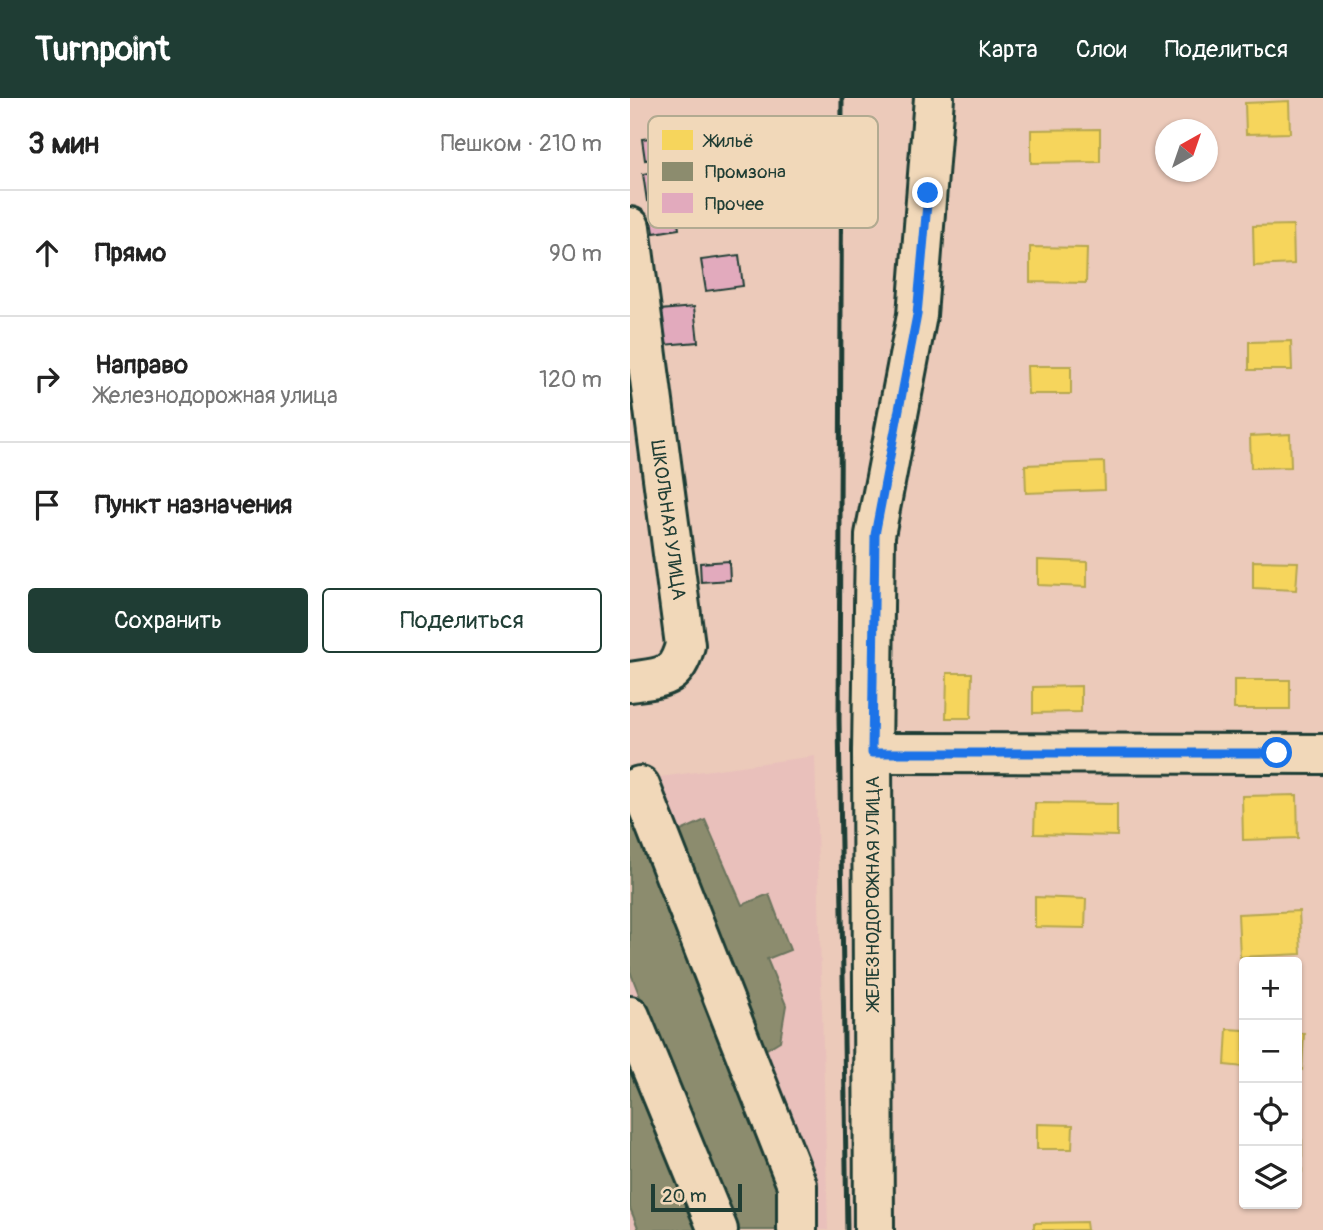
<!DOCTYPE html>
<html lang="ru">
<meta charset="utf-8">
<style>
body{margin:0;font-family:Pangolin,sans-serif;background:#f6f6f6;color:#222}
.controls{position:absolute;right:21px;bottom:21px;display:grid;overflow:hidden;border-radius:7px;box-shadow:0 2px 5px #0004}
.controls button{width:63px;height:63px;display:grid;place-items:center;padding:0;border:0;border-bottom:2px solid #e0e0e0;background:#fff;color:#222;font:35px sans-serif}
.compass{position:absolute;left:525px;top:21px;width:63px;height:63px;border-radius:50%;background:#fff;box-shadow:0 2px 5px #0004;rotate:40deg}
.scale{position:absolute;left:21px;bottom:18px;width:91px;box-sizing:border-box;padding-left:7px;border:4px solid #1f3d34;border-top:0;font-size:19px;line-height:24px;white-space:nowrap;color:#1f3d34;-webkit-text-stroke:5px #f1d8b9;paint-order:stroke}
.stop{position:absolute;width:21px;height:21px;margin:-16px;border:5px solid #1a73e8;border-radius:50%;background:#fff}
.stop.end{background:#1a73e8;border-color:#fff;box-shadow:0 2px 7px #0008}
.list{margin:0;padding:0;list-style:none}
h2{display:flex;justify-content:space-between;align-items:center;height:91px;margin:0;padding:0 28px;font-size:30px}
h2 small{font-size:23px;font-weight:400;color:#767676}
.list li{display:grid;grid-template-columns:46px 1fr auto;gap:21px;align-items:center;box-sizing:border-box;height:126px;padding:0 28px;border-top:2px solid #e0e0e0}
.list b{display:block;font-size:26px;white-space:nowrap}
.list p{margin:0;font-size:23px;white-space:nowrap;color:#767676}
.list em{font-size:23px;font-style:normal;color:#767676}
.actions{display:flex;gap:14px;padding:21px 28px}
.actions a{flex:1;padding:16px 0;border:2px solid #1f3d34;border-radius:7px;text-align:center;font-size:24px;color:#1f3d34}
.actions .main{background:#1f3d34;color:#fff}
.icon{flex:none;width:38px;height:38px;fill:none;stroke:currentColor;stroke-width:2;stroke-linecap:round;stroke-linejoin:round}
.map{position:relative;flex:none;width:693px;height:1132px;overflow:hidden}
header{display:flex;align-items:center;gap:42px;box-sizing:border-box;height:98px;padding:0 35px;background:#1f3d34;color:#fff}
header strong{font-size:33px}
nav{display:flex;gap:38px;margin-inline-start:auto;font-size:24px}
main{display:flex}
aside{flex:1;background:#fff}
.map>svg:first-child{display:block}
.built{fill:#e9c0bb}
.homes{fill:#f6d55c;stroke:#b6a750;stroke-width:2}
.industry{fill:#8c8c6e;stroke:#6b745d;stroke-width:2}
.building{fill:#e2aabd;stroke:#1f3d34;stroke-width:2}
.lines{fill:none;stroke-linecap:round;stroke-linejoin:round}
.minor-casing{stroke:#1f3d34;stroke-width:44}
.minor{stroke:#f1d8b9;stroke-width:38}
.rail{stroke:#1f3d34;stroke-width:5}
.route{stroke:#1a73e8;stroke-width:9}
.labels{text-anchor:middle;stroke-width:7;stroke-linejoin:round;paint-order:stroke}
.street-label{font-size:19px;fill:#1f3d34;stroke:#f1d8b9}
.key{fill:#f1d8b9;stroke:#b2aa91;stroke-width:2}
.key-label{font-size:19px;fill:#1f3d34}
</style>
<header>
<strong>Turnpoint</strong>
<nav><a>Карта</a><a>Слои</a><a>Поделиться</a></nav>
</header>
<main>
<aside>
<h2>3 мин<small>Пешком · 210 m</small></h2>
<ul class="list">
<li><svg class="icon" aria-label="ahead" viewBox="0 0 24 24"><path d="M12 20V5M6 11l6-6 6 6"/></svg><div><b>Прямо</b></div><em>90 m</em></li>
<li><svg class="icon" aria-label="right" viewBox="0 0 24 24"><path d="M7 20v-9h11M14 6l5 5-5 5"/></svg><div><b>Направо</b><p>Железнодорожная улица</p></div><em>120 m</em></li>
<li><svg class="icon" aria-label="arrive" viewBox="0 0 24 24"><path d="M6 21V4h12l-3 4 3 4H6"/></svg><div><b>Пункт назначения</b></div></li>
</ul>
<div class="actions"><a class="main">Сохранить</a><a>Поделиться</a></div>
</aside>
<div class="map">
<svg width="693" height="1132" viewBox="0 0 693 1132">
<rect width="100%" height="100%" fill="#eccaba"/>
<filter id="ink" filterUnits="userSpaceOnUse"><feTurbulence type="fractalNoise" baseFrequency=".0143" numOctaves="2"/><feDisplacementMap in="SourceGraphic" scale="14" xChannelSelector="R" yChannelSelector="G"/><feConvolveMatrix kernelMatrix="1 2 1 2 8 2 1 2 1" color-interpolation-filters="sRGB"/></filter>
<g filter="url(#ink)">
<polygon class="built" points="185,658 198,1132 0,1132 0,683"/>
<g class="homes">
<polygon points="659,3 660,35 616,36 615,5"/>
<polygon points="470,31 470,64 401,65 401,32"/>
<polygon points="663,127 664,166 624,168 623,128"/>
<polygon points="400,149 457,150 456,185 400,184"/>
<polygon points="661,243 662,272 619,272 619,244"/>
<polygon points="397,268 441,268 441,296 398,296"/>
<polygon points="660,336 661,369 621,370 620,338"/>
<polygon points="474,364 475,392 396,395 395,367"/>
<polygon points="408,462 457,464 457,489 408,487"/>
<polygon points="623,463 668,464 666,492 623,490"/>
<polygon points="317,575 342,575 341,620 316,620"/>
<rect x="604" y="582" width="56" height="29"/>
<polygon points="451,588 451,614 403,615 403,589"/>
<polygon points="667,697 668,740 613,742 612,698"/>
<polygon points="405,705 487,706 487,738 404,736"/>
<polygon points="405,799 456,801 455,830 405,829"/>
<polygon points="669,813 671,856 610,859 608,816"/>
<polygon points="597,931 614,932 614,969 595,967"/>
<polygon points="667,935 674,935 672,972 667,972"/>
<polygon points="407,1026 443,1027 442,1051 407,1051"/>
<rect x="667" y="1042" width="5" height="32"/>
<polygon points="456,1124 457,1132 404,1132 404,1125"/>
</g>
<g class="industry">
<polygon points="0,704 161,1112 160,1132 101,1132 0,873"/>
<polygon points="75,722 112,807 139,796 160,852 137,861 156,907 150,943 135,952 42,737"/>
<polygon points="0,958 70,1132 9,1132 0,1110"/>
</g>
<g class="building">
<polygon points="41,37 44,58 15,62 12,41"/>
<polygon points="39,72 43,99 17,103 13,76"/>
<polygon points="46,113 49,131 24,135 21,116"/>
<polygon points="109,157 113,188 76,193 71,162"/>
<polygon points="64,209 68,244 33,247 30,212"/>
<polygon points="99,463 100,482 71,484 70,465"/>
</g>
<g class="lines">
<defs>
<g id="minor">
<path d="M0,129L55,547C46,582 31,579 0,584"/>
<polyline points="242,655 693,656"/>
<polyline points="0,692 10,688 167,1087 167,1132"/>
<polyline points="0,918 88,1132"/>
<polyline points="244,1132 242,655 245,437 287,217 304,0"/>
</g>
</defs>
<use href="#minor" class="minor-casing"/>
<use href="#minor" class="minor"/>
<polyline class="rail" points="212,0 209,622 217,1132"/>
</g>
</g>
<g class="lines" filter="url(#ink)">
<polyline class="route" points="298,95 287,217 245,437 242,655 647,655"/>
</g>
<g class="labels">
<g class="street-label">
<text transform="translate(39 422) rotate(82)" y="7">ШКОЛЬНАЯ УЛИЦА</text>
<text transform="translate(242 795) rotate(-90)" y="7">ЖЕЛЕЗНОДОРОЖНАЯ УЛИЦА</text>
</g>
</g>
<rect x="18" y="18" width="230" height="112" rx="10" class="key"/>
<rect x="32" y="32" width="31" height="20" fill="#f6d55c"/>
<rect x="32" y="64" width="31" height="19" fill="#8c8c6e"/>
<rect x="32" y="95" width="31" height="20" fill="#e2aabd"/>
<g class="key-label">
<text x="75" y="49">Жильё</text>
<text x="75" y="80">Промзона</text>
<text x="75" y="112">Прочее</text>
</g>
</svg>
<div class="controls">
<button>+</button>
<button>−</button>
<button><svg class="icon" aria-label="locate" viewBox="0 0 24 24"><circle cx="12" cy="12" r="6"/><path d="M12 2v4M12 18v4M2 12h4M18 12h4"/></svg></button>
<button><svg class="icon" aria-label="layers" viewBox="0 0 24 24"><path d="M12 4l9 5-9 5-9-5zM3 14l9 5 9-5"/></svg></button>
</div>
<svg class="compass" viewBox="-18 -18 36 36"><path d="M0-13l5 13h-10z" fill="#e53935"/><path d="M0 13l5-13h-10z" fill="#767676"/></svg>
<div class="scale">20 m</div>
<div class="stop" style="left:647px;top:655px"></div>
<div class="stop end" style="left:298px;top:95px"></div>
</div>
</main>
